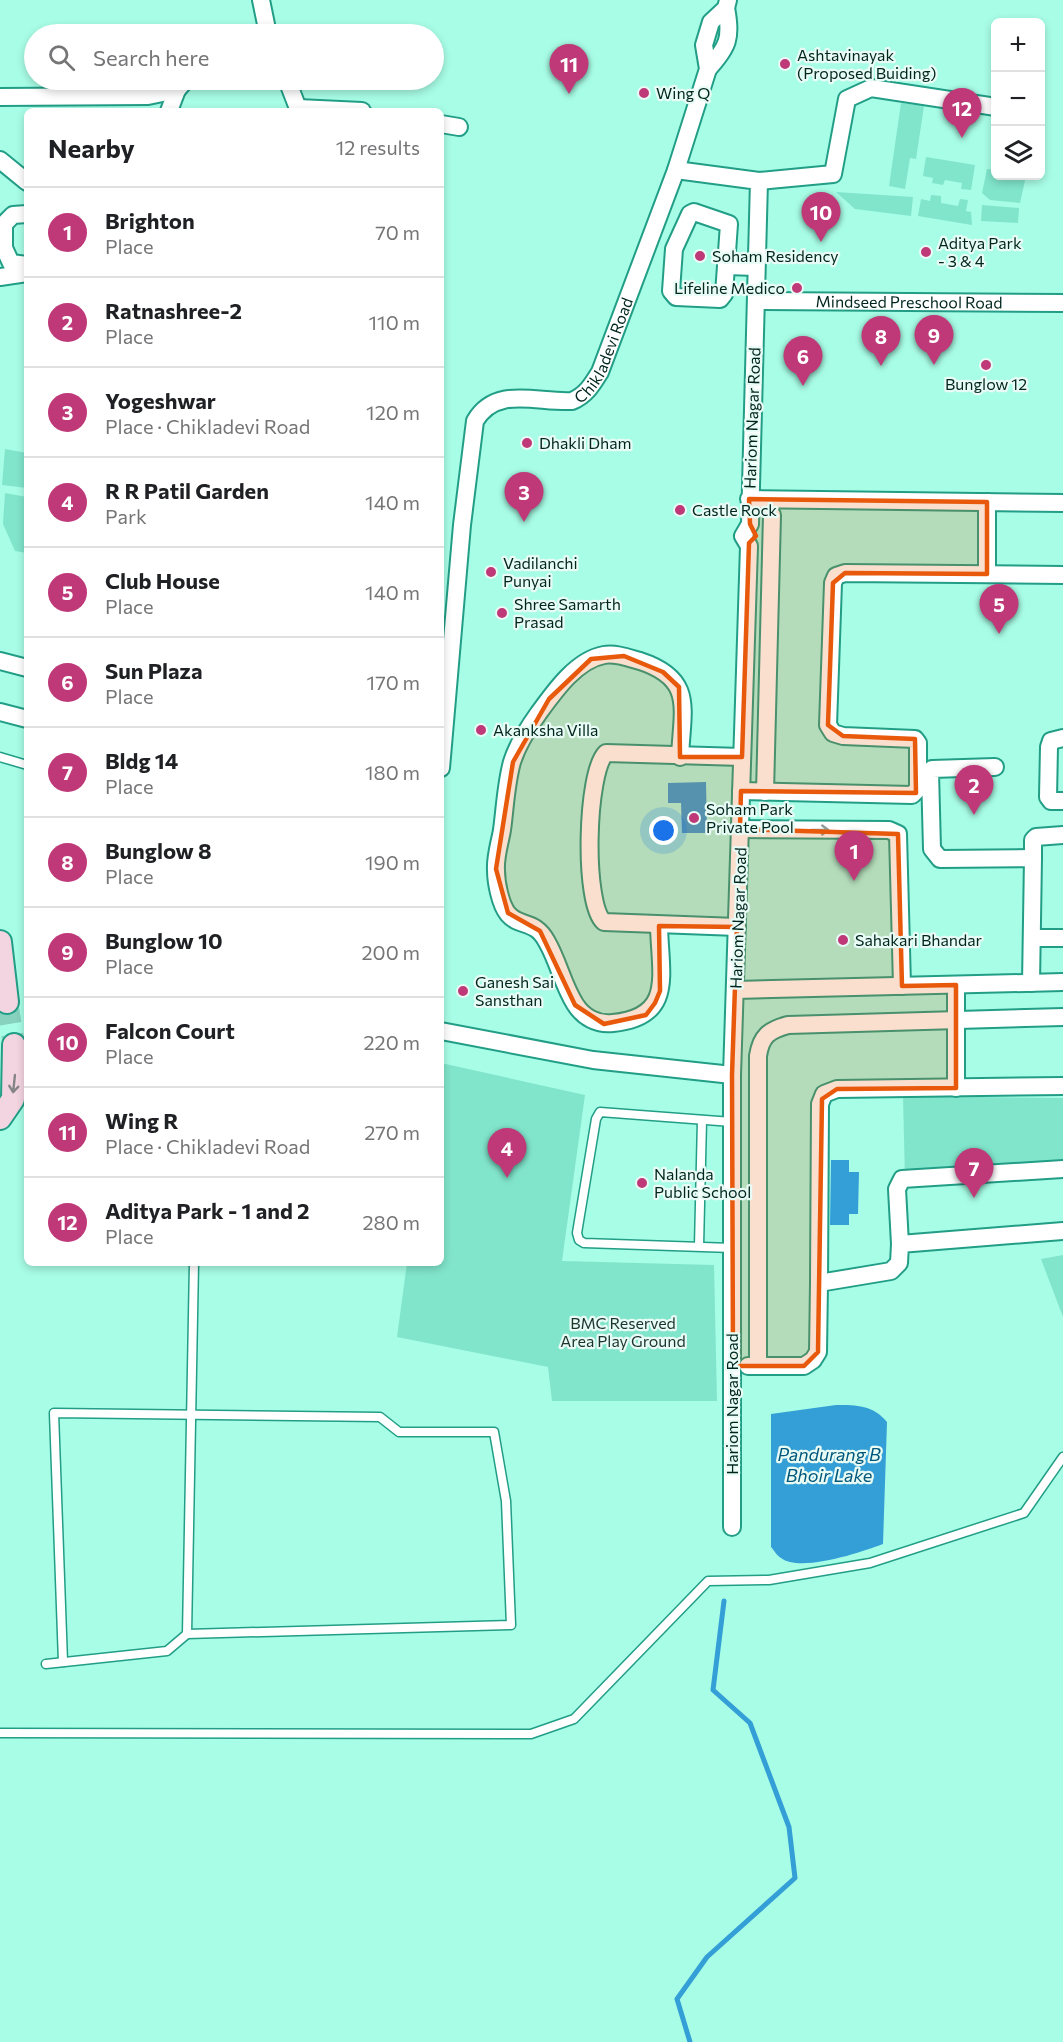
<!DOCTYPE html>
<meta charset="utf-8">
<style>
body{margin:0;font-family:Commissioner,sans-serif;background:#f2f2f2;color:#202124}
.controls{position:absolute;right:18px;top:18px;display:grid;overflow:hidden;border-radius:9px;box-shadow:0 3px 9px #0003}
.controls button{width:54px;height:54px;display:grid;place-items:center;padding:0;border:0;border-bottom:2px solid #e0e0e0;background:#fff;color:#202124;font:30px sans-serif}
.you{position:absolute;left:664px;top:831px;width:21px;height:21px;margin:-15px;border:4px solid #fff;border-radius:50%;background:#1a73e8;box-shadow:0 0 0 9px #1a73e833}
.badge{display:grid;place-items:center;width:39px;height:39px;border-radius:50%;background:#bf3878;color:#fff;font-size:20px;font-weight:700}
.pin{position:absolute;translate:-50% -50px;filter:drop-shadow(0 2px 3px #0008)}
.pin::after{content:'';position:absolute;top:32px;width:21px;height:18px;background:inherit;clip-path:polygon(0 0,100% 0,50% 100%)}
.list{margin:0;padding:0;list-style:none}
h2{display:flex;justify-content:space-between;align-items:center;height:78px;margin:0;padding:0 24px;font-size:26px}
h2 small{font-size:20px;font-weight:400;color:#757577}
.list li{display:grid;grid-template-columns:39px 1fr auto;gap:18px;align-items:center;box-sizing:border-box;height:90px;padding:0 24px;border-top:2px solid #e0e0e0}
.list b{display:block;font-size:22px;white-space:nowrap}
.list p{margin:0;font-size:20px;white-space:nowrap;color:#757577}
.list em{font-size:20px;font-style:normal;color:#757577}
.icon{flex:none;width:33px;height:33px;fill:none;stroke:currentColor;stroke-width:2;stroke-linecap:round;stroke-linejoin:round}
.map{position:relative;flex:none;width:1063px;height:2042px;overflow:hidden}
.search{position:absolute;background:#fff;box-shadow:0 3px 9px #0003;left:24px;top:24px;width:420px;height:66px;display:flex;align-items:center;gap:15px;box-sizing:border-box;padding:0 21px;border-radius:33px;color:#757577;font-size:22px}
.panel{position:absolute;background:#fff;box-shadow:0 3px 9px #0003;left:24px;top:108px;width:420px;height:1158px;border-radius:9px}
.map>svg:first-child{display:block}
.green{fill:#81e5cc}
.water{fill:#339fd6}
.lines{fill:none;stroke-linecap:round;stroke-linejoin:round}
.stream{stroke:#339fd6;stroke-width:5}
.secondary-tunnel{stroke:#86d2be;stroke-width:22;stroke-dasharray:22 11;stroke-linecap:butt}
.lane-casing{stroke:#229e86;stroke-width:11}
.street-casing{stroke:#229e86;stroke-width:20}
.secondary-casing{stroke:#229e86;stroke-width:26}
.lane{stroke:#fff;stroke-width:8}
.street{stroke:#fff;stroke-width:16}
.secondary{stroke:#f3d4e1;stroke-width:22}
.oneway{stroke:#8c9d99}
.oneway2{stroke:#868589}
.marked{fill:#e8590c;fill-opacity:0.2;stroke:#e8590c;stroke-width:4.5;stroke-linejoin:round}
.poi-dot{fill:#bf3878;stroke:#e8fbf5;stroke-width:2}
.labels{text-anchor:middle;stroke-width:4.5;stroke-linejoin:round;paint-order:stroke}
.poi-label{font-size:16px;fill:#00251d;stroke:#e8fbf5;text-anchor:start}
.street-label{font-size:16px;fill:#00251d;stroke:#e8fbf5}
.park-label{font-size:16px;fill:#1c332d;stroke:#e8fbf5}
.water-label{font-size:18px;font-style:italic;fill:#00577c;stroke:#e8fbf5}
</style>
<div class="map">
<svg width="1063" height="2042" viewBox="0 0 1063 2042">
<rect width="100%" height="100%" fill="#a8fde6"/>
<g class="green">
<polygon points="901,103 924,106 916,159 910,158 905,189 889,186"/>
<polygon points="926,157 975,165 971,190 961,189 962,183 945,180 943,185 932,183 933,178 923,176"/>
<polygon points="987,169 995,170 996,176 1026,176 1020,203 990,200 982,193"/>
<polygon points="836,192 913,197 911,216 855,209"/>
<polygon points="931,195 941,196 941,203 958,206 960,199 968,200 966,211 971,212 972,225 918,216 921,199 930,201"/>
<polygon points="982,205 1019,208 1018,223 981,221"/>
<polygon points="5,449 27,453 27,488 2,485"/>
<polygon points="5,493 27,497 27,553 15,551 3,524"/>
<polygon points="441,1063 585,1095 562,1261 714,1265 717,1401 552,1401 548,1367 397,1337 407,1263 441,1263"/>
<polygon points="903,1096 1063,1098 1063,1166 905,1180"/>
<polygon points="1063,1255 1063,1317 1041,1259"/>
</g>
<g class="water">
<polygon points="706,782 707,833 682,833 681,803 668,803 668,783"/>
<polygon points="831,1160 849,1160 849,1172 859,1172 858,1214 849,1214 849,1225 830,1225"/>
<path d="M836,1405C857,1405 873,1405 887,1422L883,1544C862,1552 800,1573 781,1558C777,1556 774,1550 771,1547V1414Z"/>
</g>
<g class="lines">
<polyline class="stream" points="690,2042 677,1999 707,1957 795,1878 789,1827 750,1723 713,1690 724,1601"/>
<polyline class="secondary-tunnel" points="7,1002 14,1045"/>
<defs>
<g id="lane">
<polyline points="0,757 27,765"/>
<polyline points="732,1122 600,1112 596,1119 577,1233 579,1240 584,1243 732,1248"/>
<polyline points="699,1246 702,1120"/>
<polyline points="63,1662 54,1413 380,1417 399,1432 494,1432 506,1501 511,1625 187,1634"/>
<polyline points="46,1664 167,1651 187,1634 194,1263"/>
<polyline points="0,1733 531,1734 574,1719 708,1581 769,1580 870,1563 1024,1513 1063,1457"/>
</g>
<g id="street">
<polyline points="261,0 268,34"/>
<path d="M708,69C728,47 732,38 726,8"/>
<polyline points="287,80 299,111"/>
<polyline points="0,97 148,96 177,90 186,80"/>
<polyline points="298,108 362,111"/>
<polyline points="169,111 177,90"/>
<polyline points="441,124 459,127"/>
<polyline points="0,160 27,182"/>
<polyline points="676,170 759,181 750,524 743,536 749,546 732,1075 732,1527"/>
<polyline points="759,181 833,174 847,99 871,88 996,107"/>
<polygon points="694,212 729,224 724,294 720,299 676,297 671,291 674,249 690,214"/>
<polyline points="27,214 13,215 4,224 4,248 11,263 27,265"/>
<polyline points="726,266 756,267"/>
<polyline points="0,277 27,273"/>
<path id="s1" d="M756,301L1063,303"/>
<polyline points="749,499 1063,503"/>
<polyline points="987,502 987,574"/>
<polyline points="0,661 27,668"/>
<polyline points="0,712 27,719"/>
<polyline points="1063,738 1051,741 1049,747 1048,797 1051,801 1063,801"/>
<polyline points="995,767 932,769 930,772 932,849 940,859 1033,858 1031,983"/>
<path id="s2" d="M441,768L462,525L475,421C496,385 537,403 572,401C586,395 592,385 600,372L676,170L708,69L704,45L711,22L726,8L728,0"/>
<polyline points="741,791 912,795 918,789 918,743 915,739 843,736 833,733 828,725 833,583 836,576 845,573 1063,575"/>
<polyline points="765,792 772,515"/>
<polyline points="740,829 889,830 898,834 902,986"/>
<polyline points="1033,858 1033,840 1036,837 1063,835"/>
<path d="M659,926C660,974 675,1017 613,1023C597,1025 583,1017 575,1004C563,985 558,961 547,942C535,919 520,928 508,914C500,904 496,882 496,870C495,857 500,842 502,830C505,808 506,783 512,762C517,746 528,728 538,714C554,692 576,660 604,655C616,653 629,658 640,661C695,679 682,709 680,757"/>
<path d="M737,927L604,922C583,905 586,772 606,753L742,757"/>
<polyline points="1032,938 1063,938"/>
<polyline points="956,985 956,1088"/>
<polyline points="736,990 1063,982"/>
<polyline points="441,1031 593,1060 732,1075"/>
<polyline points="900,1244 897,1189 902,1179 1063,1169"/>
<polyline points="819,1283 820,1104 824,1094 837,1089 1063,1086"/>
<polyline points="748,1366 804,1366 813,1360 818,1352 819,1283 891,1271 899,1263 900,1244 1063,1231"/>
<path d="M758,1366V1056C761,1036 769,1030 788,1025L1063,1017"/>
</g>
<g id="secondary">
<polyline points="0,942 7,1002"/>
<polyline points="0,1118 13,1099 14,1045"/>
</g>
</defs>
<use href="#lane" class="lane-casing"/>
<use href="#street" class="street-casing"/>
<use href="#secondary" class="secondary-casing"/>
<use href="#lane" class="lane"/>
<use href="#street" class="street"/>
<use href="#secondary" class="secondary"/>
</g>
<defs><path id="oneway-shaft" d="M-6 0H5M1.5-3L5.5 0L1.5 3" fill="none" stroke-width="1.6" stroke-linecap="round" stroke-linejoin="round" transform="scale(1.5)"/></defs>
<use class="oneway" href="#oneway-shaft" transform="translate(820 830)"/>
<use class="oneway2" href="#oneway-shaft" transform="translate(14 1084) rotate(96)"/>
<path class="marked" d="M749,499L987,502V574L845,573L833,583L828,725L843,736L915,739L916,793L741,791L740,829L898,834L902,986L956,985V1088L837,1089L822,1099L818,1352L804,1366H733L732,1075L737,927L659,926L660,991L655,1003L646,1015L604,1024L575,1005L540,931L508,913L496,869L513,762L549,699L591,659L624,656L663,672L679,687L680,757H742L749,543L756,536L750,524Z"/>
<g class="poi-dot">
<circle cx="785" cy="64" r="6"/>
<circle cx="644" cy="93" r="6"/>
<circle cx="926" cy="252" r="6"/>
<circle cx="700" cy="256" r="6"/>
<circle cx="797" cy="288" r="6"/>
<circle cx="986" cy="365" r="6"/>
<circle cx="527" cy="443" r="6"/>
<circle cx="680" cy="510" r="6"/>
<circle cx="491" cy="572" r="6"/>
<circle cx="502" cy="613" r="6"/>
<circle cx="481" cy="730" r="6"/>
<circle cx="694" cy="818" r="6"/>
<circle cx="843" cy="940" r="6"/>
<circle cx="463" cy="991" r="6"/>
<circle cx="642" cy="1183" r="6"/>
</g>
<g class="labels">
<g class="poi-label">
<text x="797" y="61">Ashtavinayak<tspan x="797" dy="18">(Proposed Buiding)</tspan></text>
<text x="656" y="99">Wing Q</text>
<text x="938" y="249">Aditya Park<tspan x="938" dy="18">- 3 &amp; 4</tspan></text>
<text x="712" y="262">Soham Residency</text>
<text x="785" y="294" text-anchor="end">Lifeline Medico</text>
<text x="986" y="390" text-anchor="middle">Bunglow 12</text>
<text x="539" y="449">Dhakli Dham</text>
<text x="692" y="516">Castle Rock</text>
<text x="503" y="569">Vadilanchi<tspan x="503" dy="18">Punyai</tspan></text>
<text x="514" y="610">Shree Samarth<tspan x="514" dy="18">Prasad</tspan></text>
<text x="493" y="736">Akanksha Villa</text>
<text x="706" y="815">Soham Park<tspan x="706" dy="18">Private Pool</tspan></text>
<text x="855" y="946">Sahakari Bhandar</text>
<text x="475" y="988">Ganesh Sai<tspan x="475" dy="18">Sansthan</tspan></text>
<text x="654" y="1180">Nalanda<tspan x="654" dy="18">Public School</tspan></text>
</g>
<g class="street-label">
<text dy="6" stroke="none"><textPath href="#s1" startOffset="153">Mindseed Preschool Road</textPath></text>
<text dy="6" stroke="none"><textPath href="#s2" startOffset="516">Chikladevi Road</textPath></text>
<text transform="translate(752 418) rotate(-88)" y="6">Hariom Nagar Road</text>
<text transform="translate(738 918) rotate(-88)" y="6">Hariom Nagar Road</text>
<text transform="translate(732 1404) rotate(-90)" y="6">Hariom Nagar Road</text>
</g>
<g class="park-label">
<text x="623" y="1329">BMC Reserved<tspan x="623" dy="18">Area Play Ground</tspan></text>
</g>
<g class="water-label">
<text x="829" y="1461">Pandurang B<tspan x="829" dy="21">Bhoir Lake</tspan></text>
</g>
</g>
</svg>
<div class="controls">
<button>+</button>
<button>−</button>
<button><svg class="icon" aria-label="layers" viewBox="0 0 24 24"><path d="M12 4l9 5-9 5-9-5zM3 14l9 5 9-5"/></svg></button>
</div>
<div class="you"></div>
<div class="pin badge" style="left:854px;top:881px">1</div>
<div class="pin badge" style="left:974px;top:815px">2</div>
<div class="pin badge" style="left:524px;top:522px">3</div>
<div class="pin badge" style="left:507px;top:1178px">4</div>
<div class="pin badge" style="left:999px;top:634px">5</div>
<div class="pin badge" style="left:803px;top:386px">6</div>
<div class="pin badge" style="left:974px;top:1198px">7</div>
<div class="pin badge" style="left:881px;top:366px">8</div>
<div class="pin badge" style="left:934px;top:365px">9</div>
<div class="pin badge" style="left:821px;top:242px">10</div>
<div class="pin badge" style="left:569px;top:94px">11</div>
<div class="pin badge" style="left:962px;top:138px">12</div>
<div class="search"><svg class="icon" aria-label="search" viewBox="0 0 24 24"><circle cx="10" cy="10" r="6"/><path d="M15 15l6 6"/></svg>Search here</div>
<section class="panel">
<h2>Nearby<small>12 results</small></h2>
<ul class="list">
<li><span class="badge">1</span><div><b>Brighton</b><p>Place</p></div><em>70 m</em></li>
<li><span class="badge">2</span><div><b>Ratnashree-2</b><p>Place</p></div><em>110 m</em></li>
<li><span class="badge">3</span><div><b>Yogeshwar</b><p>Place · Chikladevi Road</p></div><em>120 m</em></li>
<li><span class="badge">4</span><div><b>R R Patil Garden</b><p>Park</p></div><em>140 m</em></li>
<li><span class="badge">5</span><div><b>Club House</b><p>Place</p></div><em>140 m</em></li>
<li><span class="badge">6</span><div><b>Sun Plaza</b><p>Place</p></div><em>170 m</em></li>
<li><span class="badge">7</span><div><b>Bldg 14</b><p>Place</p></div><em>180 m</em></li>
<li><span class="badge">8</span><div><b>Bunglow 8</b><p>Place</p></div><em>190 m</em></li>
<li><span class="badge">9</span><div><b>Bunglow 10</b><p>Place</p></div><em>200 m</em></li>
<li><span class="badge">10</span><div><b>Falcon Court</b><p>Place</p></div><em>220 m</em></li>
<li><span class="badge">11</span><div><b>Wing R</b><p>Place · Chikladevi Road</p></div><em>270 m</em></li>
<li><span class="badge">12</span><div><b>Aditya Park - 1 and 2</b><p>Place</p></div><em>280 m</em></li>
</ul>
</section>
</div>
